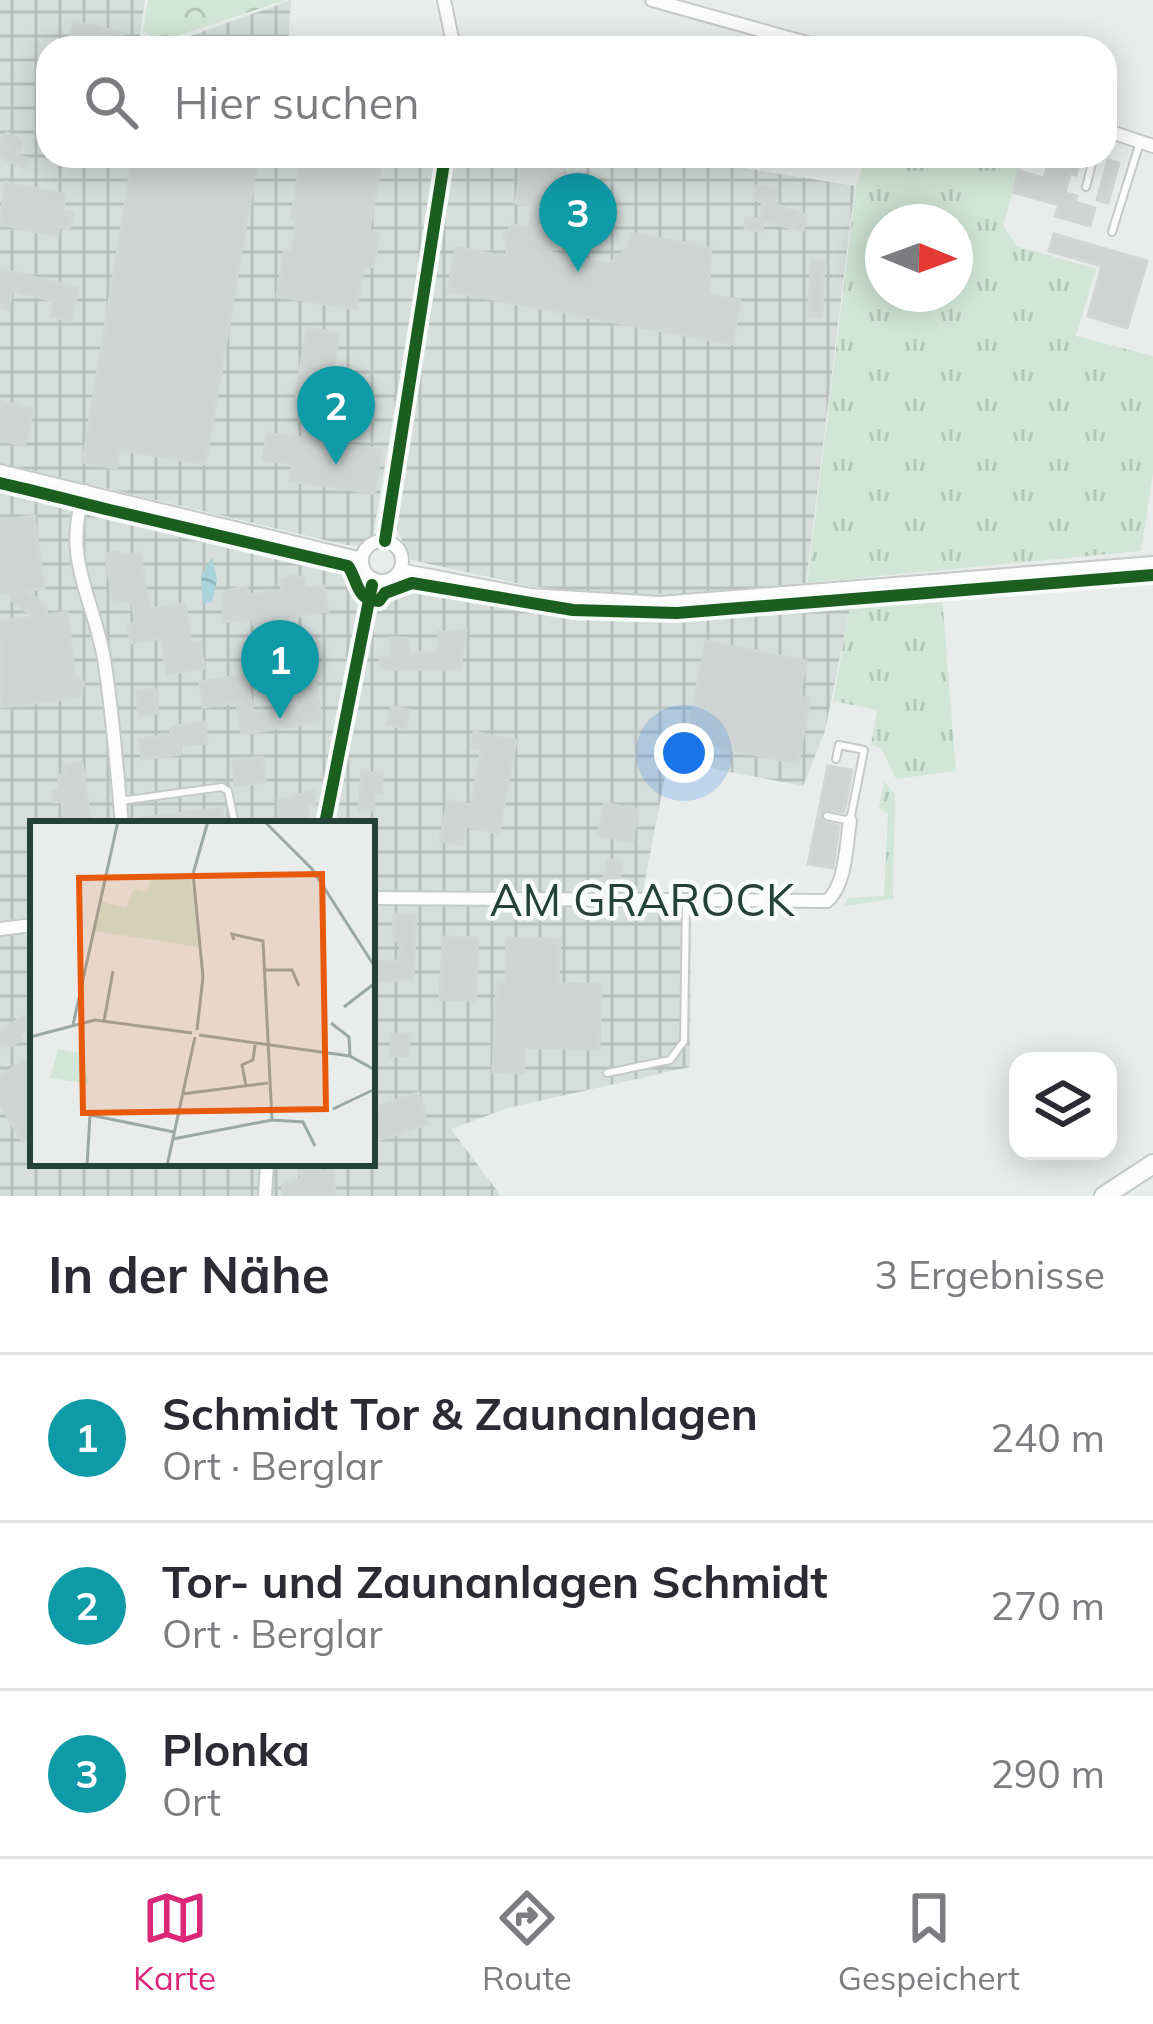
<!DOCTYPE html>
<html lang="de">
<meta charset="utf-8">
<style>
body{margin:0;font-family:Mulish,sans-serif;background:#f7f7f7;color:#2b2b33}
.controls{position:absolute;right:36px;bottom:36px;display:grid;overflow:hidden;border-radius:24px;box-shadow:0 6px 30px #0003}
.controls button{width:108px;height:108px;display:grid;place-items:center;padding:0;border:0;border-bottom:3px solid #e1e1e2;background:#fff;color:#2b2b33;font:60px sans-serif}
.compass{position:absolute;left:865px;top:204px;width:108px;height:108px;border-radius:50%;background:#fff;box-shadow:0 6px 30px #0003;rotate:91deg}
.you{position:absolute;left:684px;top:753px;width:42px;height:42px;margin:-30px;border:9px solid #fff;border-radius:50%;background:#1a73e8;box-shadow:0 0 0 18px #1a73e833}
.badge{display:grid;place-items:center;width:78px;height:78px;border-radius:50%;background:#db2777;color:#fff;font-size:39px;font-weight:700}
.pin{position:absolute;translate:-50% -99px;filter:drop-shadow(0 3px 6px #0008)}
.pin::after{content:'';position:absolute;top:63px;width:42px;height:36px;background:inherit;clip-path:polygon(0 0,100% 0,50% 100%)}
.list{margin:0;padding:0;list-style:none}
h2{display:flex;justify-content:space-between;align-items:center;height:156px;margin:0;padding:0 48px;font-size:51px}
h2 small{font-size:39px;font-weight:400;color:#7c7c81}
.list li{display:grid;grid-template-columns:78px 1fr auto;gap:36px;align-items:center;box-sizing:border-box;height:168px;padding:0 48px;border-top:3px solid #e1e1e2}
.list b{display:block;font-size:45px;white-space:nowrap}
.list p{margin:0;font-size:39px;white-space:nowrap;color:#7c7c81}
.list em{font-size:39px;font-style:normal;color:#7c7c81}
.icon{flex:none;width:66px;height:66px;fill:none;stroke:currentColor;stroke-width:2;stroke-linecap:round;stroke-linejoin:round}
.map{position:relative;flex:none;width:1153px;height:1196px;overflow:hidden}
.search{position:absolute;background:#fff;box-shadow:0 6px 30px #0003;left:36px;right:36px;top:36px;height:132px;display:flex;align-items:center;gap:30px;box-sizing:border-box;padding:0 42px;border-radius:36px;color:#7c7c81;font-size:45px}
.sheet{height:660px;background:#fff}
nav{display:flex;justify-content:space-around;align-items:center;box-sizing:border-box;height:168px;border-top:3px solid #e1e1e2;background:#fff;font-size:33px;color:#7c7c81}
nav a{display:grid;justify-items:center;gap:6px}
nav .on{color:#db2777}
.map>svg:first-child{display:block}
.industrial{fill:url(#industrial-grid);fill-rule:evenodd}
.grass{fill:url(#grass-tufts);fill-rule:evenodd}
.park{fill:url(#park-crowns)}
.water{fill:url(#water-waves)}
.building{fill:#cfd4d2;stroke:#d1d6d4;stroke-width:3}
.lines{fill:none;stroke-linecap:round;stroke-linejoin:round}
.lane-casing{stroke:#c5cac8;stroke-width:10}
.street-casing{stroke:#c5cac8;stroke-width:16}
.secondary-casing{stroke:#c3cbc8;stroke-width:22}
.lane{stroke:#fcfcfc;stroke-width:6}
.street{stroke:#fcfcfc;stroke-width:12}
.secondary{stroke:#fcfcfc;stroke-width:18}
.cycleway-casing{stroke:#f7fbf9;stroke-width:20}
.cycleway{stroke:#1b5e20;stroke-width:12}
.labels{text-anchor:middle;stroke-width:9;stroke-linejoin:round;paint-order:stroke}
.street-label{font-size:45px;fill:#24423a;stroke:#f7fbf9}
.inset-road{fill:none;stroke:#9aa9a4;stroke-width:3}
.view{fill:#e8590c;fill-opacity:0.15;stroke:#e8590c;stroke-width:6}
.inset-edge{fill:none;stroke:#24423a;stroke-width:6}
</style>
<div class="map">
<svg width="1153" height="1196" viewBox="0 0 1153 1196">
<defs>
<pattern id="industrial-grid" width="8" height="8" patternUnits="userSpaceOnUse" patternTransform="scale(3)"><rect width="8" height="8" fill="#d6dedb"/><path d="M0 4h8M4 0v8" fill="none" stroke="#b8c0bd"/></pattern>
<pattern id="grass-tufts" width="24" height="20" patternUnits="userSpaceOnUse" patternTransform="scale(3)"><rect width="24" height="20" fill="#d1e6d8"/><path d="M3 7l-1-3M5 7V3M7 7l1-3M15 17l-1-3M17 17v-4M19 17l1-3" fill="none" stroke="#b3c6ba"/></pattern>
<pattern id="park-crowns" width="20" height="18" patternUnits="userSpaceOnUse" patternTransform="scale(3)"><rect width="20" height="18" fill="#d1e6d8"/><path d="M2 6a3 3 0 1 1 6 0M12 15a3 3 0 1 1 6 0" fill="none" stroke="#b3c6ba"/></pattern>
<pattern id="water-waves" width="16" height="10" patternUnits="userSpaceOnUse" patternTransform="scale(3)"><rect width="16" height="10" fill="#a9d4db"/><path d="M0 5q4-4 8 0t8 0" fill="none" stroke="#91b7bd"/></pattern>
</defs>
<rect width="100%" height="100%" fill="#e8edeb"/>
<g class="industrial">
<polygon points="0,0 145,0 138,48 48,48 48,156 386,156 436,164 373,536 359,545 346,545 0,463"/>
<polygon points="291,0 288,48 157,48"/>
<polygon points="455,156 669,156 855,186 806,583 690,594 615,595 529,586 411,560 396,527"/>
<path d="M0,485L62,499L67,505L341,567L356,584V598L376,608L386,596L408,584L529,607L607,616H687L850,607L825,731L803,786L668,760L640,907L691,908L690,1067L508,1108L451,1129L501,1196H0ZM33,824H372V1163H33Z"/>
</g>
<g class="grass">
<path d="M866,156H1023L1003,226L1017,246L1096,269L1076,336L1153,356V474L1141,551L807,583L856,187ZM883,222H955V294H883Z"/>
<polygon points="942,596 956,771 896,779 881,748 871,745 877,710 833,701 850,607"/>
<polygon points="884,781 895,795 893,899 844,906 848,898 884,896 888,814 879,808"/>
</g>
<polygon class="park" points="148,0 286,0 158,42 143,30"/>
<polygon class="water" points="212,557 217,580 212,602 203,604 201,576"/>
<g class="building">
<polygon points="74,21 122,33 118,48 67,48"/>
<polygon points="8,133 21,141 18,156 28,158 25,168 0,157 0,139"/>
<polygon points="133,156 258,156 205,464 120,449 116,468 83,462"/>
<polygon points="302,156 339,156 381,163 369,231 379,233 373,267 364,265 356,309 277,296 285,250 292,251 297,219 291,218"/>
<polygon points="1063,156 1081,156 1076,175 1070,173 1065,193 1077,196 1075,202 1095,208 1090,226 1055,216 1059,205 1013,192 1019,171 1044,178 1050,158 1061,161"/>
<polygon points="1108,160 1119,163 1108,203 1097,200"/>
<polygon points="522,161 564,167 561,187 598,193 595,215 559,209 551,253 609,264 629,247 631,233 711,248 708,295 740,301 732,344 448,291 456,247 506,257 508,243 504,236 512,225 529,228 533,206 516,203"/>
<polygon points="6,182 66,195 62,211 73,213 69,229 59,227 57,236 0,224"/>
<polygon points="756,186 777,189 774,204 806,215 803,231 764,221 762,231 745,229 746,218 760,220 763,203 754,199"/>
<polygon points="1054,234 1147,261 1127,328 1088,316 1102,266 1049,251"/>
<polygon points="812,260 824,261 822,317 808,316"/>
<polygon points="0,269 78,288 70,321 51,316 54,301 12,291 8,309 0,307"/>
<polygon points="307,328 339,334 327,406 295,401"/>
<polygon points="0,401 33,409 25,446 0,440"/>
<polygon points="267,433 381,450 374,493 290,481 293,464 263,460"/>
<polygon points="34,516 44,588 26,591 46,606 47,615 67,612 75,676 84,683 78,697 2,707 0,621 34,617 12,601 11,593 0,594 0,520"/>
<polygon points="119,552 120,556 140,553 149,609 185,604 191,644 200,643 204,668 167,674 162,638 131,643 128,624 136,623 132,600 113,603 106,554"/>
<polygon points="290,575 304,578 305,588 324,586 328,611 253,624 251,618 223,622 223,592 247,586 248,595 282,590 280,580"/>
<polygon points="466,631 460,670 381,669 381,657 391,657 390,638 407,638 410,653 439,652 438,632"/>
<polygon points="305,638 319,641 314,662 301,659"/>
<polygon points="706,641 806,661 799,697 810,699 798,763 687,741"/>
<polygon points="247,675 253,714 301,706 298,685 316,682 321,721 242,734 237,702 203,707 200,682"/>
<polygon points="155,689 158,713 139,716 136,692"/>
<polygon points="391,707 409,710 406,728 388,725"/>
<polygon points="205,722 207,743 179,746 180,754 142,759 140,739 171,735 171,729 177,726"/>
<polygon points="474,732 516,741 498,833 466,826 462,845 440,841 448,801 471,805 482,749 471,747"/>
<polygon points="262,757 266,782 236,786 232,761"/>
<polygon points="82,763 90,819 64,822 62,801 54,802 53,792 60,791 58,775 65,774 64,765"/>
<polygon points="828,766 852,770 844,812 826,809 820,816 823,822 839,826 833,868 808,864"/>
<polygon points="362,773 382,773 382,793 374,793 374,810 359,810"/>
<polygon points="313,791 315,804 307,805 309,820 281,824 278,800"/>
<polygon points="605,803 638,810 632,842 598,835"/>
<polygon points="222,808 224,824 141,824 141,818"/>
<polygon points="608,860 622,862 618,882 604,879"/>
<polygon points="394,914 416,915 413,979 372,982 372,961 400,961 401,941 393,940"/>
<polygon points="443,937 478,938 475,1001 440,999"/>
<polygon points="507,938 560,940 558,983 601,985 599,1050 524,1047 523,1073 493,1072 497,982 506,982"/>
<polygon points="24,1016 31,1027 19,1034 22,1039 7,1048 4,1044 0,1047 0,1031"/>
<polygon points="391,1034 411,1034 407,1056 390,1056"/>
<polygon points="33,1055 33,1136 23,1142 0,1105 0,1076"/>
<polygon points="418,1093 428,1124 372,1142 372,1120 381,1117 377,1107"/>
<polygon points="297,1163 319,1163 322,1173 333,1169 335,1196 284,1196 283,1185 302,1179"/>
</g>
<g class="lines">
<defs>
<g id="lane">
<polyline points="692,156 693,159"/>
<polyline points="1086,187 1094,156"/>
<polyline points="1112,232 1140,142"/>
<polyline points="120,801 222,787 228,791 235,824"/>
<polyline points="827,816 850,821 864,750 839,745 836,759"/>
<polyline points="607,1073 670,1060 684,1041 686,902"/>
</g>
<g id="street">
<polyline points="444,0 454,48"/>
<polyline points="652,0 825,48"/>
<polyline points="1105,130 1153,146"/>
<polyline points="0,471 362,559"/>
<path d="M85,491C60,559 96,601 105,665C113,717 117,771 122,824"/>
<polyline points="385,541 445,156"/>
<circle cx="382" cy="561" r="20"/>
<polyline points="400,570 530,595 660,603 1153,563"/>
<polyline points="325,824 373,579"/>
<path d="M372,898L827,901C846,886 846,845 850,821"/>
<polyline points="0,929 33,925"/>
<polyline points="265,1196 267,1163"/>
</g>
<polyline id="secondary" points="1104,1196 1153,1164"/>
</defs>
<use href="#lane" class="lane-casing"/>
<use href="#street" class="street-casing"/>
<use href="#secondary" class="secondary-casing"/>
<use href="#lane" class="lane"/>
<use href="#street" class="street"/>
<use href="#secondary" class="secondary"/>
<defs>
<g id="cycleway">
<path d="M0,483C40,492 76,502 114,511L348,566C359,583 356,600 379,601L385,593L412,583L573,610L677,613L1153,575"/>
<polyline points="385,541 445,156"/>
<polyline points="325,824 372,585"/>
</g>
</defs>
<use href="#cycleway" class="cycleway-casing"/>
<use href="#cycleway" class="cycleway"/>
</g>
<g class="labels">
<g class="street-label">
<text x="642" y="916">AM GRAROCK</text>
</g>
</g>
<g transform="translate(30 821)">
<rect width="345" height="345" fill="#e8edeb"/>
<path d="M122,52L161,58L169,126L64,110L72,81L96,87L104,68L117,71Z" fill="#d1e6d8"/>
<path d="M28,228L51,232L59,263L20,257Z" fill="#d1e6d8"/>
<path class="inset-road" d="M234,0L282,48L345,146M234,149H262L269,165M314,186L345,162M74,200L83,150M301,202L319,216L320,235M43,204L88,0M167,209L173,156L163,53L178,0M169,214L320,235L345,249M0,216L65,199L162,212M216,265L212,244L223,239L225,224M152,273L238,262M303,288L345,268M242,299L273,301L285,325M143,318L242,299L233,120L202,113L204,119M57,345L60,294L144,311M137,345L165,216"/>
<path class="view" d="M292,53L296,288L53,292L49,57Z"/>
<rect width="345" height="345" class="inset-edge"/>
</g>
</svg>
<div class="controls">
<button><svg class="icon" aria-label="layers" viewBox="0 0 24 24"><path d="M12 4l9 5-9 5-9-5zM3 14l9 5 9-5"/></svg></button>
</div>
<svg class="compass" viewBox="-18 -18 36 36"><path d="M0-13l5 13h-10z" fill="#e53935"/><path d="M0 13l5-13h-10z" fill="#7c7c81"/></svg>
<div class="you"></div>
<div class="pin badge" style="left:280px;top:719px;background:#0f9aa8">1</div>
<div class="pin badge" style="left:336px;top:465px;background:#0f9aa8">2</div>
<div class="pin badge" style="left:578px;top:272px;background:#0f9aa8">3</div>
<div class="search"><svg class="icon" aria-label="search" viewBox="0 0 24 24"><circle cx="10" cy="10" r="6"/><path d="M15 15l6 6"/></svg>Hier suchen</div>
</div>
<section class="sheet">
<h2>In der Nähe<small>3 Ergebnisse</small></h2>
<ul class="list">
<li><span class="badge" style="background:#0f9aa8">1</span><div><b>Schmidt Tor &amp; Zaunanlagen</b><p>Ort · Berglar</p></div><em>240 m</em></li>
<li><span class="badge" style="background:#0f9aa8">2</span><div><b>Tor- und Zaunanlagen Schmidt</b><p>Ort · Berglar</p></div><em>270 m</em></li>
<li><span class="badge" style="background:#0f9aa8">3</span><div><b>Plonka</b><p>Ort</p></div><em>290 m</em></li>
</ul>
</section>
<nav>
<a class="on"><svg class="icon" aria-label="map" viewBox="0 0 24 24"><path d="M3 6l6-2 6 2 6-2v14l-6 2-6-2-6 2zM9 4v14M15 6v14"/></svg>Karte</a>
<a><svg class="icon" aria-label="directions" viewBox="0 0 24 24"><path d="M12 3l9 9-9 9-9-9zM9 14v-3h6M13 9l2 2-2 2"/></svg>Route</a>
<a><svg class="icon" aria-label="saved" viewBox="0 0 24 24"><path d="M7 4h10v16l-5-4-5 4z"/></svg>Gespeichert</a>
</nav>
